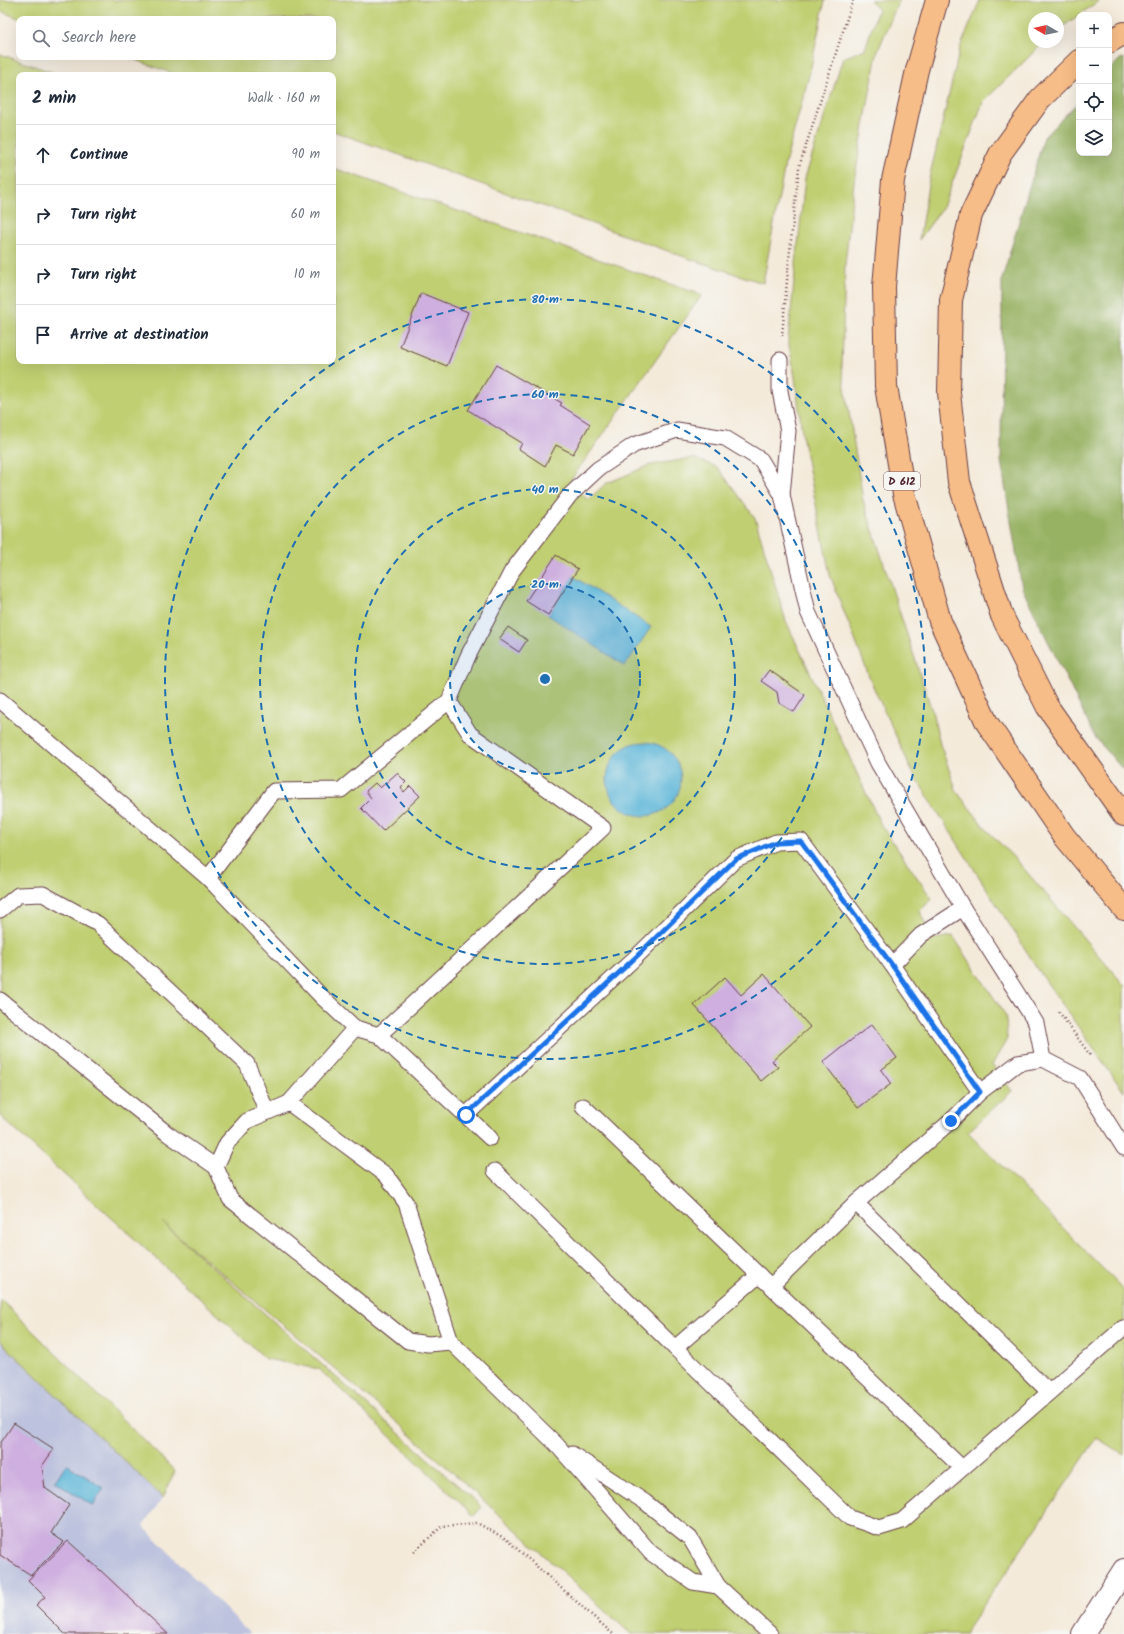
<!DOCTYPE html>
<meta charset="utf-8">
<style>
body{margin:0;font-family:Kalam,sans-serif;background:#f6f6f7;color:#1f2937}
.controls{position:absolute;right:12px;top:12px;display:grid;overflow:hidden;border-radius:8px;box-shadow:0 4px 16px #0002}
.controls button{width:36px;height:36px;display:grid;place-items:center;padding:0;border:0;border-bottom:1px solid #e0e1e3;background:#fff;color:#1f2937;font:20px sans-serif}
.compass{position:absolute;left:1028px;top:12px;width:36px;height:36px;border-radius:50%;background:#fff;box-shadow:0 4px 16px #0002;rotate:279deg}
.stop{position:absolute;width:12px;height:12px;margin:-9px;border:3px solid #1a73e8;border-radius:50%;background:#fff}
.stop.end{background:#1a73e8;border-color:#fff;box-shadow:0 1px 4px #0008}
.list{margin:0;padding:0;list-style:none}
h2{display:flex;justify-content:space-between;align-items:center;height:52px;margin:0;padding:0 16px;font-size:17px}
h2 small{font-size:13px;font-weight:400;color:#747a83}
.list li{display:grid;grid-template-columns:26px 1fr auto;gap:12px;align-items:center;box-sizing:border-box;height:60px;padding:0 16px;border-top:1px solid #e0e1e3}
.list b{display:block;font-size:15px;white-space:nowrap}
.list em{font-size:13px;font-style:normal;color:#747a83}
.icon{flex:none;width:22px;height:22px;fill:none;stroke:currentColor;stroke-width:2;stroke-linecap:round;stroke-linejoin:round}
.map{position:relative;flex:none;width:1124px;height:1634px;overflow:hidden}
.search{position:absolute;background:#fff;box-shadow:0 4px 16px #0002;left:16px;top:16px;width:320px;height:44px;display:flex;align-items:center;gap:10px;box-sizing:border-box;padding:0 14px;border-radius:8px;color:#747a83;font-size:15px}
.panel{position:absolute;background:#fff;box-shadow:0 4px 16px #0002;left:16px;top:72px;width:320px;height:292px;border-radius:8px}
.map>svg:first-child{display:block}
.industrial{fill:#bdc3de}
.green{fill:#c0cf71;stroke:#85774e}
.forest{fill:#98b263;stroke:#716847}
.water{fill:#5ab5d8;stroke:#526a82}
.building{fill:#ceafdf}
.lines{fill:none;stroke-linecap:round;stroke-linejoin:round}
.lane-casing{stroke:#643d45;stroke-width:17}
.street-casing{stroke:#643d45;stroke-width:24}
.highway-casing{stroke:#643d45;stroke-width:24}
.path{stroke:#643d45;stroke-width:2.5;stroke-dasharray:1 3;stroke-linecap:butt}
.lane{stroke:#fff;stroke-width:15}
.street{stroke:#fff;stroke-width:22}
.highway{stroke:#f7bd88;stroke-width:22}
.route{stroke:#1a73e8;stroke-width:5}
.ring{fill:none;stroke:#1f6fb2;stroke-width:2;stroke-dasharray:7 5}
.labels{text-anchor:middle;stroke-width:3;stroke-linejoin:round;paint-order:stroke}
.shield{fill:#f6f6f2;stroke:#7e6067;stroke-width:1}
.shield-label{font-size:11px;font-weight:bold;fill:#4a1f2b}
.centre{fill:#1f6fb2;stroke:#f6f6f2;stroke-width:2}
.ring-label{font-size:12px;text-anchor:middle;font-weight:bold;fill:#1f6fb2;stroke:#f6f6f2;stroke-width:3;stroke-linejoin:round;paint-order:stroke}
</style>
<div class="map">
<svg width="1124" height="1634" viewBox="0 0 1124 1634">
<rect width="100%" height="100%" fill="#f6f6f2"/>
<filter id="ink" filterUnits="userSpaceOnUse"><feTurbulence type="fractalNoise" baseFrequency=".025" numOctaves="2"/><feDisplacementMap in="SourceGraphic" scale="8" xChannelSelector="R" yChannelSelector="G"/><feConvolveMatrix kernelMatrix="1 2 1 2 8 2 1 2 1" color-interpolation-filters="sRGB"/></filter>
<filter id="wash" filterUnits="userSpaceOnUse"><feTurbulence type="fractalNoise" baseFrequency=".012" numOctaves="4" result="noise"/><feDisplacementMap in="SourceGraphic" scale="16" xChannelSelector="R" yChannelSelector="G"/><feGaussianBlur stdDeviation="0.9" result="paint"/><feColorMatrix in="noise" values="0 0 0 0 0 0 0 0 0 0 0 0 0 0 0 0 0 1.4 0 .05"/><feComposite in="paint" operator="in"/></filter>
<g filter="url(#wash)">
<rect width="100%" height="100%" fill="#f4eada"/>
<polygon class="industrial" points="0,1340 6,1347 163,1498 143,1526 250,1634 0,1634"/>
<g class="green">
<polygon points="0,0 825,0 810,72 785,164 763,283 696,261 333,131 333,75 177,75 127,57 333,57 333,19 21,19 0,11"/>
<polygon points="870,0 899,0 877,53 854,182 845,264 842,368 863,500 932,711 940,744 957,792 987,830 1019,863 1124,985 1124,1092 1041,974 914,775 872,684 830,575 803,440 795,377 788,340 805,178 843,58 865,49 878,9"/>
<polygon points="980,0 1100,0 1058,30 1058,18 1034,18 1034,42 1044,42 983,102 943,207 919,240 929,179 960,48"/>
<polygon points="0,54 60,75 19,75 19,361 333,361 333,168 702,295 570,481 588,500 605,484 650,465 693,458 717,467 737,493 755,518 786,621 881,825 932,899 920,911 932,939 953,936 1006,1016 1007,1039 992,1065 1012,1091 968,1132 1124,1290 1124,1455 1097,1438 966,1631 966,1634 631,1634 389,1415 163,1223 482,1507 474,1516 319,1369 266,1359 0,1116"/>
<polygon points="0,1299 175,1471 163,1498 6,1347 0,1340"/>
</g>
<polygon class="forest" points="1124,58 1124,771 1095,737 1022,588 1001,461 1002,279 1044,137 1079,101 1079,153 1109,153 1109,70 1120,59"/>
<g class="water">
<polygon points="573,576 651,627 625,666 548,615"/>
<circle cx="644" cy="779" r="37"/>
<polygon points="66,1464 104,1488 93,1506 55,1481"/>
</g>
<g id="blocks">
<g class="building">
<polygon points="421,293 468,312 447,366 400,347"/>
<polygon points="496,365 562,403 560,405 590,424 573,454 556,445 545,466 519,449 522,443 468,410"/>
<polygon points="556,555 578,569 548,615 526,601"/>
<polygon points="508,627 527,640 519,652 499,639"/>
<polygon points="769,670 805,695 794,712 779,703 777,692 761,681"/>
<polygon points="397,773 406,782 401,787 404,792 410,786 420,796 383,831 361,808 371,798 366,791 375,783 380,788"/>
<polygon points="764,974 810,1027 772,1061 778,1067 761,1081 694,1005 725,977 741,995"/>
<polygon points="872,1024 897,1058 881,1070 891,1084 858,1108 823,1062"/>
<polygon points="14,1423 54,1449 42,1466 45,1488 69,1505 51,1533 64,1542 31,1575 0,1555 0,1444"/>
<polygon points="68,1541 99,1569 168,1634 65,1634 36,1605 45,1597 28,1580"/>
</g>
</g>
</g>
<g filter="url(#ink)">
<use href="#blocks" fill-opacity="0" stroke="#643d45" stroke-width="1"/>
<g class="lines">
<defs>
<g id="lane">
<polyline points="780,360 780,391 788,431 782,495 808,612 878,763 963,908 1036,1023 1043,1059"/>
<polyline points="0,700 208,878 322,997 355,1028"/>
<polyline points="208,878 274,791 341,790 449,701"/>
<polyline points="0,910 18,895 43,894 98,924 247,1064 267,1112"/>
<polyline points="892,965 980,1092 951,1121 856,1203 771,1286 962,1468"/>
<polyline points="0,1000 168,1134 216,1167 230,1199 408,1341 428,1344 451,1342"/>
<polyline points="379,1035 603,828 470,734 449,701 468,656 512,571 570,495 598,469 634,445 677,430 725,438 761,460 782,495"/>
<polyline points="980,1092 1018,1063 1043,1059 1080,1078 1124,1148"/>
<polyline points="289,1103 386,1175 406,1203 451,1342 556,1444 651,1553 693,1582 718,1586"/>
<polyline points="583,1106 766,1282"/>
<polyline points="466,1115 637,956 736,859 776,842 801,841 892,965 921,935 963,908"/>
<polyline points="216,1167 227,1143 247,1121 289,1103 355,1028 379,1035 490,1138"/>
<polyline points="495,1171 675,1348"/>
<polyline points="856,1203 1049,1392"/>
<polyline points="759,1275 675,1348 850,1518 879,1528 902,1521 1123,1328"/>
<polyline points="572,1454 645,1502 690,1538 718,1586 770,1634"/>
</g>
<polyline id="street" points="1083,1634 1124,1570"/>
<g id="highway">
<polyline points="937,0 917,70 893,180 884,287 886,386 904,494 940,621 987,723 1064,836 1124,909"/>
<polyline points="1109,42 1124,33"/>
<polyline points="1079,61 1040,99 1000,154 971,215 951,300 949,393 959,482 1002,616 1047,706 1124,815"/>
</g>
</defs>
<use href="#lane" class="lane-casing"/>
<use href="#street" class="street-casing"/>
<use href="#highway" class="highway-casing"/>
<g class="path">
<polyline points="782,336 789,259 799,167 853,0"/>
<polyline points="1059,1012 1090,1055"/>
<polyline points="414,1552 442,1526 477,1523 506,1539 613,1634"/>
</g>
<use href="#lane" class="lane"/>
<use href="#street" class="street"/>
<use href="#highway" class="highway"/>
</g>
</g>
<g class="lines" filter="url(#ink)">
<polyline class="route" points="466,1115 637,956 736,859 776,842 801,841 892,965 980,1092 951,1121"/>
</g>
<circle cx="545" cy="679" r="95" fill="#1f6fb2" fill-opacity=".12"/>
<g class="ring">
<circle cx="545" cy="679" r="95"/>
<circle cx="545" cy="679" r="190"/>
<circle cx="545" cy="679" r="285"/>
<circle cx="545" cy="679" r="380"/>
</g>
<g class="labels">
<rect class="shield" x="884" y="472" width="36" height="18" rx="3"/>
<g class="shield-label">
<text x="902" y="485">D 612</text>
</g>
</g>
<circle cx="545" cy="679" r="6" class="centre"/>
<g class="ring-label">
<text x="545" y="303">80 m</text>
<text x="545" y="398">60 m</text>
<text x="545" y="493">40 m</text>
<text x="545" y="588">20 m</text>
</g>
</svg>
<div class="controls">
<button>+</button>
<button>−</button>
<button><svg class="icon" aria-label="locate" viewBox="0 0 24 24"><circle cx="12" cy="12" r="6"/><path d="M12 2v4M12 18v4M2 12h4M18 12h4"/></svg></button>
<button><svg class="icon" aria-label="layers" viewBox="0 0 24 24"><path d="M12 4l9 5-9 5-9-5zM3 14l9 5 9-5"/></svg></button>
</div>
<svg class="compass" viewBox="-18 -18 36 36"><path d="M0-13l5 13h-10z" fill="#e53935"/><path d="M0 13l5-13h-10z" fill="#747a83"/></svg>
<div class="stop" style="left:466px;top:1115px"></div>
<div class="stop end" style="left:951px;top:1121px"></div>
<div class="search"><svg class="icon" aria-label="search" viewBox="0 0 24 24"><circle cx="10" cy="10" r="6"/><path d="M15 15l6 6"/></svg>Search here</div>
<section class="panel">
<h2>2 min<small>Walk · 160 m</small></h2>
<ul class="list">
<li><svg class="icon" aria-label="ahead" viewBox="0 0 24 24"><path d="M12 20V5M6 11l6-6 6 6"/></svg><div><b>Continue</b></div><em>90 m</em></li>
<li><svg class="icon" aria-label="right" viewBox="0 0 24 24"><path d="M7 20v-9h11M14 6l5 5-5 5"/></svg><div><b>Turn right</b></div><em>60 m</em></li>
<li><svg class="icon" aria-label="right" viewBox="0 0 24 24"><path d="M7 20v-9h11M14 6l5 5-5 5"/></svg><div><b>Turn right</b></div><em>10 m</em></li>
<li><svg class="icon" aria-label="arrive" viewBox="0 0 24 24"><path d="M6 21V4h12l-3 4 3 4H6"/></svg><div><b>Arrive at destination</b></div></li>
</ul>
</section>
</div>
